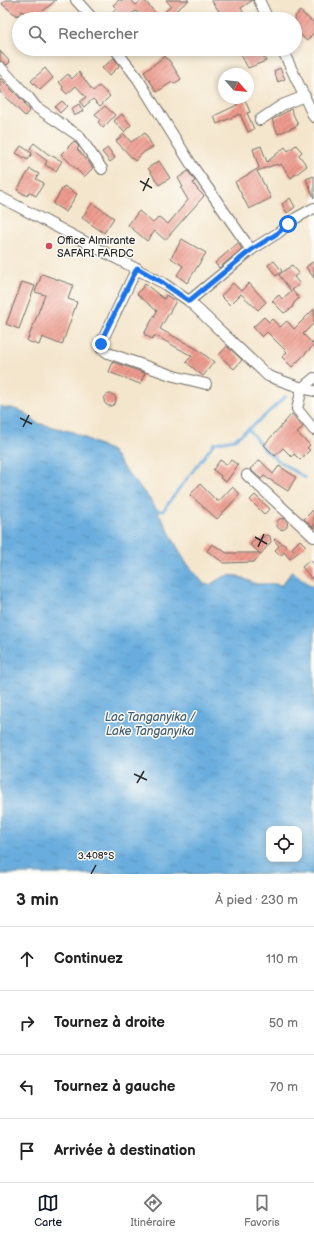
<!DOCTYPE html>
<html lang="fr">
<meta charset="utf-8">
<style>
body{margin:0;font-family:"Balsamiq Sans",sans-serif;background:#f2f2f2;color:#222}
.controls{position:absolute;right:12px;bottom:12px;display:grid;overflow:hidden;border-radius:8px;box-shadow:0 2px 6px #0003}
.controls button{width:36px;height:36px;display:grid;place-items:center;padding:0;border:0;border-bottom:1px solid #e0e0e0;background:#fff;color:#222;font:20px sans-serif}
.compass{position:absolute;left:218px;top:68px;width:36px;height:36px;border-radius:50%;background:#fff;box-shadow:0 2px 6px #0003;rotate:117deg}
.stop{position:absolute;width:12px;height:12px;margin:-9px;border:3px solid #1a73e8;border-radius:50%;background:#fff}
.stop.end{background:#1a73e8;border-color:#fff;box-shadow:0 1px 4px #0008}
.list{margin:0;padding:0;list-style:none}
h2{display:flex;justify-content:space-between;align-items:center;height:52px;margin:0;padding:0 16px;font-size:17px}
h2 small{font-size:13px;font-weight:400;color:#767676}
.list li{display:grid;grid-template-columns:26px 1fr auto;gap:12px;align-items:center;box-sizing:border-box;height:64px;padding:0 16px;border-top:1px solid #e0e0e0}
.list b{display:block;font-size:15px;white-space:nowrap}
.list em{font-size:13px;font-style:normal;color:#767676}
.icon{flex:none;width:22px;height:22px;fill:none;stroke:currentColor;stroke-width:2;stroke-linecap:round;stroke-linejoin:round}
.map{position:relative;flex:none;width:314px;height:874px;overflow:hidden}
.search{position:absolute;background:#fff;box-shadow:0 2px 6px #0003;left:12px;right:12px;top:12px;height:44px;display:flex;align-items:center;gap:10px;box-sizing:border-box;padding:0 14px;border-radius:22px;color:#767676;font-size:15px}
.sheet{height:308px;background:#fff}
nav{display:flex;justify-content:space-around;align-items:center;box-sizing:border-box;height:56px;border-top:1px solid #e0e0e0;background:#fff;font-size:11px;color:#767676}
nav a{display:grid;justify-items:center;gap:2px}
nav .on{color:#111827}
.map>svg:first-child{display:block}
.water{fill:url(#water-ripples);stroke:#4a6c84;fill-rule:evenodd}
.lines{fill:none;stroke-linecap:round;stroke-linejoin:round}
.stream{stroke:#69adde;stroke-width:2.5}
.building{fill:url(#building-hatch)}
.minor-casing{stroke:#716c64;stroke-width:12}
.minor{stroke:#fff;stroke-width:10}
.route{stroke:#1a73e8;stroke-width:5}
.ticks{fill:none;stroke:#2b2b2b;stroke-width:1.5}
.poi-dot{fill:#d1495b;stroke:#fdfcf7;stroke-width:1.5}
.labels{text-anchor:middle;stroke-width:3;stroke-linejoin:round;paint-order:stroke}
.poi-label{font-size:11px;fill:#2b2b2b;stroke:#fdfcf7;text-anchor:start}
.water-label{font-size:12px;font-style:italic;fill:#445f73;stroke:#fdfcf7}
.ticks-label{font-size:10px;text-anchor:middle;fill:#2b2b2b;stroke:#fdfcf7;stroke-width:3;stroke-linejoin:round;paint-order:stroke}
</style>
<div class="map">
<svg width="314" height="874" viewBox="0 0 314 874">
<defs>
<pattern id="water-ripples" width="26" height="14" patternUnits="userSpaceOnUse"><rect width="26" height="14" fill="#69adde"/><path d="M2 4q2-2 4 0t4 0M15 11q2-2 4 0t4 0" fill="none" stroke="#578db4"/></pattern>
<pattern id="building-hatch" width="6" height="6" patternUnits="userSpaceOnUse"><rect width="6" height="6" fill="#ee9b8e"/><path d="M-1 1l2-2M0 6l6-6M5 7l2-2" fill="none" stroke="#c17f74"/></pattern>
</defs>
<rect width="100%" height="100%" fill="#fdfcf7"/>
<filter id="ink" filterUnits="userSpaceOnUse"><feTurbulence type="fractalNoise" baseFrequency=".025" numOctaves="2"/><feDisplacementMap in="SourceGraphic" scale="8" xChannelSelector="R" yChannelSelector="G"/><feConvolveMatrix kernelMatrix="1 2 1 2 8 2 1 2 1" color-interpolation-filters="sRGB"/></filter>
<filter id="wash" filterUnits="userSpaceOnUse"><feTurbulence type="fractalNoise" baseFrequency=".012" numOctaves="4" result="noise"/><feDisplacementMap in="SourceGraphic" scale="16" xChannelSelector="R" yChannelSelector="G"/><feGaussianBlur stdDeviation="0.9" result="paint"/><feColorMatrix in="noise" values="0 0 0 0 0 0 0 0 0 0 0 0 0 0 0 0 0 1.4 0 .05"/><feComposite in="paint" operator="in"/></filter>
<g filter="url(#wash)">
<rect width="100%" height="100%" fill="#f4e6cd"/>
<path class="water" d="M0,405L5,408H12L24,412L37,423L73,432L112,451L122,466L149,498L157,510L185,561L204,584L210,585C222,576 231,572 245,579C249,581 253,583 257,584C266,584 272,583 282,585L292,571L314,588V874H0ZM269,829H299V859H269Z"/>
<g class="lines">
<g class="stream">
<polyline points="248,429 263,448 276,459 305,478"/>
<path d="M157,510L163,511C179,487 198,466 214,443L235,439L260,420L286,396"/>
</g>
</g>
<g id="blocks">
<g class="building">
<polygon points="5,0 56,0 37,16 39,19 30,19 22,11 17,16 2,4"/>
<polygon points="119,0 131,0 136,5 142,0 144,0 159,17 171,6 166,0 189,0 177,10 185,19 143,19 136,11 125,19 105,19 117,9 113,5"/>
<polygon points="211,0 253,0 241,8 247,19 214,19 221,14"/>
<polygon points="300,11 314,23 314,32 307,41 295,30 295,17"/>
<polygon points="238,49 260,49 266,61 248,68"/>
<polygon points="0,51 10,62 7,65 0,61"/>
<polygon points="165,56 168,60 169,60 181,79 174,84 172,82 157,92 144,72"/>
<polygon points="114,58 119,66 109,76 102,68"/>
<polygon points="45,68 53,78 40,90 31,81"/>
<polygon points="280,68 285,79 278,82 274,71"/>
<polygon points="79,72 93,91 99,86 110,96 100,106 93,99 84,107 80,102 86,97 76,86 67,94 62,89 63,87 59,82 68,74 72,79"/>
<polygon points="0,78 25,103 24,105 30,110 25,116 0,92"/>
<polygon points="234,98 244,98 250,112 247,113 254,129 248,132 240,114 217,124 214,116 237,105"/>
<polygon points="62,101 67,106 60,113 55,107"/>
<polygon points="79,104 83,111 74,116 71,109"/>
<polygon points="105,106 115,115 103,128 98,122 100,120 95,114"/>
<polygon points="291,109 298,125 278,134 272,120"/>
<polygon points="122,114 131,125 124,132 114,121"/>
<polygon points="145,133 153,147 144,152 135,161 116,141 124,134 131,142"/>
<polygon points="74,141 79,147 77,149 88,161 93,168 84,177 61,154"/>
<polygon points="34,143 48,154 62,161 56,171 45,165 47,161 30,148"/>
<polygon points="296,145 302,152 299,155 307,166 291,178 281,164 278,166 277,164 257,171 271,198 249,209 235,182 259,168 253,149 261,146 267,162 285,147 288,151"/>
<polygon points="21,146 32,153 28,160 16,153"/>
<polygon points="108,148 115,158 110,162 102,152"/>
<polygon points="159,161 170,178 159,185 148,168"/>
<polygon points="30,169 39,174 36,179 44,183 36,196 29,192 27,196 17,190"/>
<polygon points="188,171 195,181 193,183 198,190 204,196 165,240 155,231 147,241 128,225 139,211 153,223 159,217 168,224 188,200 181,188 183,187 178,178"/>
<polygon points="314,176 314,198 306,179"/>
<polygon points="64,186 77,194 66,212 53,204"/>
<polygon points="290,198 295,207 287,213 282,204"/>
<polygon points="92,203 114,218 104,233 82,218"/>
<polygon points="182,239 206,253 187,283 177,275 183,266 171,258"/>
<polygon points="238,243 242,249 219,268 215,263"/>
<polygon points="274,261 282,271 276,276 268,265"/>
<polygon points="314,261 314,278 306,267"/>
<polygon points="292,265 299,273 294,277 300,284 292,290 299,298 294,303 292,308 284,313 272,301 279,295 282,299 291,291 279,275"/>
<polygon points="42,274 73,285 68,299 77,302 62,345 42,337 39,345 27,341 45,295 35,292"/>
<polygon points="22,282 35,286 19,329 6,324"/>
<polygon points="233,283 241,291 249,283 266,302 258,310 241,294 230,305 221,296"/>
<polygon points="145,284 164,299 166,295 176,301 160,329 197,349 214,362 203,376 186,362 192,356 156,336 154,336 152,339 144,334 157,311 137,294"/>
<polygon points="314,309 314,323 303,334 314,345 292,367 282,357 287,352 267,332 262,337 253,327 264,317 269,322 272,319 280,327 287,321 294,329"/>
<polygon points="227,346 242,360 234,369 219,355"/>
<polygon points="113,362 145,373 140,384 109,372"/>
<circle cx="110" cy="400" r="6"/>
<polygon points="292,414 303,427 297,433 310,445 307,448 310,450 300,460 294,454 292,457 283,448 275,456 264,445"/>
<polygon points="220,460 227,465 231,460 238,465 226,482 220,478 221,476 213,470"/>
<polygon points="260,460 273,474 279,466 296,477 288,491 264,476 261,479 250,469"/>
<polygon points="200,484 217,501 219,501 232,487 240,494 217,519 190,495"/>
<polygon points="255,495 270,509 264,514 250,500"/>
<polygon points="314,509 314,528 304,519"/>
<circle cx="282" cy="524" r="5.5"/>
<polygon points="266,535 270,536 271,542 254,562 224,563 207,551 212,544 227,553 260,553 250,545 256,538 259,541"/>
<polygon points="275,539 294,551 292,548 300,540 306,546 290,559 284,552 281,556 275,550 279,546 274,540"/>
<polygon points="310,560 314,564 314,581 302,567"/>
</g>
</g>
</g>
<g filter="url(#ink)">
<use href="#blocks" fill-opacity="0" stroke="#716c64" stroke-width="1"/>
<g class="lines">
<defs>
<g id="minor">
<polyline points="76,0 93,19"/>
<polyline points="259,0 268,19"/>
<polyline points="115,49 138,79 191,164 251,250"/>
<polyline points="282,49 314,117"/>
<polyline points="0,67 29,98 36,107 79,136 102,169"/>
<polyline points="260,120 282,105 305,96"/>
<polyline points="0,197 163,283 189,301 268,376 302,388 314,391"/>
<polyline points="137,268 103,339 102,349 108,353 174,376 206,384"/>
<polyline points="189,301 251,250 278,233 296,218 314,208"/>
<polyline points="314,378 302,388 297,409 314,430"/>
<polyline points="247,475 314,537"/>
</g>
</defs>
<use href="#minor" class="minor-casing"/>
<use href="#minor" class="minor"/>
</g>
</g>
<g class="lines" filter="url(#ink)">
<polyline class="route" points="101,344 102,339 137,268 163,283 189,301 251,250 278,233 288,224"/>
</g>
<path class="ticks" d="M140,181L152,188M143,191L149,178M20,418L32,424M23,427L29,415M255,537L267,544M258,547L264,534M134,774L147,780M137,783L144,771M91,874L96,865"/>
<circle class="poi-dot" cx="49" cy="246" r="4"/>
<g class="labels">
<g class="poi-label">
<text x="57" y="244">Office Almirante<tspan x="57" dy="13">SAFARI FARDC</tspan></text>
</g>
<g class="water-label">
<text x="150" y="721">Lac Tanganyika /<tspan x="150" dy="14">Lake Tanganyika</tspan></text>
</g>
</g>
<g class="ticks-label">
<text x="96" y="859">3.408°S</text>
</g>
</svg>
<div class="controls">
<button><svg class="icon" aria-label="locate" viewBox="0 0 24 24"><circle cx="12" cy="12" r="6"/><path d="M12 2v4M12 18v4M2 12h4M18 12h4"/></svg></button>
</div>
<svg class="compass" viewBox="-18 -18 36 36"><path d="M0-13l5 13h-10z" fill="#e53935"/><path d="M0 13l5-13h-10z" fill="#767676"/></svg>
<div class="stop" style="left:288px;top:224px"></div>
<div class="stop end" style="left:101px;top:344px"></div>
<div class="search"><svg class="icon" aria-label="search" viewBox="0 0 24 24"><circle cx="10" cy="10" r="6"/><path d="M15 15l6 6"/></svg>Rechercher</div>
</div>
<section class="sheet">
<h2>3 min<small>À pied · 230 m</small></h2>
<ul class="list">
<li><svg class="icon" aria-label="ahead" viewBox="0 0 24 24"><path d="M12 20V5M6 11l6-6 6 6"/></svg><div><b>Continuez</b></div><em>110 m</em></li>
<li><svg class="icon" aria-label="right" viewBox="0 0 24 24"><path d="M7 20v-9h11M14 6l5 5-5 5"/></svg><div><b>Tournez à droite</b></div><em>50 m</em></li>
<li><svg class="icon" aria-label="left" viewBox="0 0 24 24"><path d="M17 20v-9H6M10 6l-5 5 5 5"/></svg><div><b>Tournez à gauche</b></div><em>70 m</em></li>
<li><svg class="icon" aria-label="arrive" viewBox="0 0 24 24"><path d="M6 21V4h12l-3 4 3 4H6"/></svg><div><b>Arrivée à destination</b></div></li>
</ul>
</section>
<nav>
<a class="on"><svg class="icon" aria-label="map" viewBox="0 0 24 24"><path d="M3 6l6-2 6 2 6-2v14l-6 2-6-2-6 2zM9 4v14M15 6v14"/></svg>Carte</a>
<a><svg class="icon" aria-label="directions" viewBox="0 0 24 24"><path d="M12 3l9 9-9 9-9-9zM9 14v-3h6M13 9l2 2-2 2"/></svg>Itinéraire</a>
<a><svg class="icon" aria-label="saved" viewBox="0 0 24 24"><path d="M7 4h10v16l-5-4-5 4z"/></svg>Favoris</a>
</nav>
